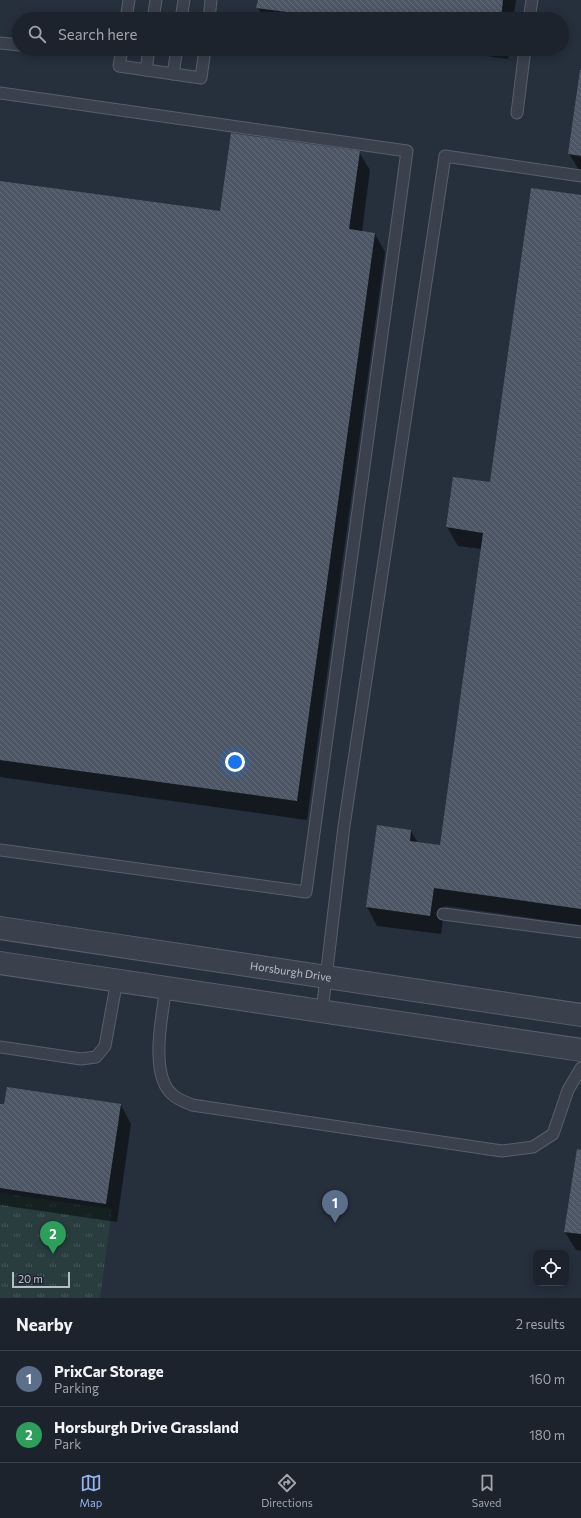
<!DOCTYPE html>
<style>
body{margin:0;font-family:Commissioner,sans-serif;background:#292f39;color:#f1f3f6}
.controls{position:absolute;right:12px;bottom:12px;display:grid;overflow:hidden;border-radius:8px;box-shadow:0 2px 10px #0003}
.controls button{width:36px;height:36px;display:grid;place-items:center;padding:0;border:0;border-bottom:1px solid #3a4049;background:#1c232d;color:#f1f3f6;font:20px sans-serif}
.scale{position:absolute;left:12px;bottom:10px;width:58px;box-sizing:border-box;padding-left:4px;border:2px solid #b6bcc8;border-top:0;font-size:11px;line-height:14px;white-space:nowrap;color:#b6bcc8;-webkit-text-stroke:3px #1f2632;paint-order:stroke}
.you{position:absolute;left:235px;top:762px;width:14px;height:14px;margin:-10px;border:3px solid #fff;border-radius:50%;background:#1a73e8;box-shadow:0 0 0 6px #1a73e833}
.badge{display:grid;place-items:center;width:26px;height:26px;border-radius:50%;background:#91b4f1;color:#fff;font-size:13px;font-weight:700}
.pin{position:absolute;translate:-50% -33px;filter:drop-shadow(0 1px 2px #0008)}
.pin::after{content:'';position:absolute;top:21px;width:14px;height:12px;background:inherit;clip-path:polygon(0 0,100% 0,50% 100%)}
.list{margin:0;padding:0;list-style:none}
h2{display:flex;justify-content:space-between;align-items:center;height:52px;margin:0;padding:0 16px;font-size:17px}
h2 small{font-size:13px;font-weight:400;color:#a0a4aa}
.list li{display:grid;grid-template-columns:26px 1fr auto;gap:12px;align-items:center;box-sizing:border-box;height:56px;padding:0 16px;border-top:1px solid #3a4049}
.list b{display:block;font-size:15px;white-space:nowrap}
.list p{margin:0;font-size:13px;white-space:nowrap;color:#a0a4aa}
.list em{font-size:13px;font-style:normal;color:#a0a4aa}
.icon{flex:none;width:22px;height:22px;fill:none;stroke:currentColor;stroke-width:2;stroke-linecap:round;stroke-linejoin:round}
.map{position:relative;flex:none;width:581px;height:1298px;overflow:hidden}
.search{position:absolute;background:#1c232d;box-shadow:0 2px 10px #0003;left:12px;right:12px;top:12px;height:44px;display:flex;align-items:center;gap:10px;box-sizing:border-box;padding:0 14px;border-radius:22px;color:#a0a4aa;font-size:15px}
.sheet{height:164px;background:#1c232d}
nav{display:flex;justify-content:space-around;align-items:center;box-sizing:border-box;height:56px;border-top:1px solid #3a4049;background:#1c232d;font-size:11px;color:#a0a4aa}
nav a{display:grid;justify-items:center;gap:2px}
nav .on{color:#91b4f1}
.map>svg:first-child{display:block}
.grass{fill:url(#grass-tufts)}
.shadow{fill:#0007}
.building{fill:url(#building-back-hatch)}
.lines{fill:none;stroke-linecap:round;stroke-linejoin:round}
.lane-casing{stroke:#585f6b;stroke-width:13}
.street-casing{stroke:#585f6b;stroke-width:24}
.lane{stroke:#3a414d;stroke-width:11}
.street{stroke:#3a414d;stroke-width:22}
.labels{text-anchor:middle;stroke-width:3;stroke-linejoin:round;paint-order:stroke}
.street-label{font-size:11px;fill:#b6bcc8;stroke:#1f2632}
</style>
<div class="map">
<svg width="581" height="1298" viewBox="0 0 581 1298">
<defs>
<pattern id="grass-tufts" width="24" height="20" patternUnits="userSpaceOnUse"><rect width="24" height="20" fill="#293d3f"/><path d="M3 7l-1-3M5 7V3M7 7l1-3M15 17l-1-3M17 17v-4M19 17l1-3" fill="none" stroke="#465759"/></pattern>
<pattern id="building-back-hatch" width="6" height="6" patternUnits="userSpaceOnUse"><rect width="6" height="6" fill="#4c5665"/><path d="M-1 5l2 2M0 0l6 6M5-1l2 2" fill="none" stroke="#646c7a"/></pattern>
</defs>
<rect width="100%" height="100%" fill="#262f3c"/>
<polygon class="grass" points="0,1193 112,1209 100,1298 0,1298"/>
<g class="shadow">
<polygon points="259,0 516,0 513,19 264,19 258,8"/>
<polygon points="437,49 509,49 508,59"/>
<polygon points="581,71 581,173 569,154"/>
<polygon points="359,152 370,170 362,232 375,234 385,252 307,820 0,777 0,182 221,212"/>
<polygon points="581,196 581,925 445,906 441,934 377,926 367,907 411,831 418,843 441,846 482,549 458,546 447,527 454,478 491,484"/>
<polygon points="0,1105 121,1105 131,1124 117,1222 0,1205"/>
<polygon points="581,1151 581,1251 576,1250 565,1232"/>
</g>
<g class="building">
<polygon points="258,0 503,0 501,19 340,19 256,8"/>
<polygon points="580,70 581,70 581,156 568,154"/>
<polygon points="231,133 360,151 349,229 375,233 297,801 0,760 0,181 220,211"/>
<polygon points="531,188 581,195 581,909 434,888 430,916 366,907 377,825 411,830 410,841 440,845 483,533 446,527 453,477 490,482"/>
<polygon points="7,1087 121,1104 106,1204 0,1188 0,1104 4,1104"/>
<polygon points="577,1149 581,1150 581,1234 564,1232"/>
</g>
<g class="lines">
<defs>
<g id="lane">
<polyline points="126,19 129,0"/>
<polyline points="153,19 156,0"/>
<polyline points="181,19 184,0"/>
<polyline points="209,19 211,0"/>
<polyline points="529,19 532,0"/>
<polyline points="0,43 19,45"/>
<polyline points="122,49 119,66 201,78 205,49"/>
<polyline points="146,70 149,49"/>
<polyline points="173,74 177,49"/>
<polyline points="0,93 407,151 306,892 0,850"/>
<polyline points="517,113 525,49"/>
<polyline points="443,914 581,932"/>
<path d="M166,988C162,1015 149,1076 173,1095C178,1100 186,1102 192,1105L502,1151L533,1147L553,1134L568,1090L581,1068"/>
<polyline points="322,1011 344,826 445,156 581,176"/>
<polyline points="0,1047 81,1059 96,1057 105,1046 117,980"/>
</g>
<g id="street">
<path id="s1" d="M0,928L581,1015"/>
<polyline points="0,963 581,1050"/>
</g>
</defs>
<use href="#lane" class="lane-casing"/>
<use href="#street" class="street-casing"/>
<use href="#lane" class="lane"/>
<use href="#street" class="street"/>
</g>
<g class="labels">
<g class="street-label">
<text dy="4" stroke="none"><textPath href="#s1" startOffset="294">Horsburgh Drive</textPath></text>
</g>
</g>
</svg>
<div class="controls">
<button><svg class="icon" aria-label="locate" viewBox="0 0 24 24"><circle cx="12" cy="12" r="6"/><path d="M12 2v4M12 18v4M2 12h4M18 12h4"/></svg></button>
</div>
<div class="scale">20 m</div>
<div class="you"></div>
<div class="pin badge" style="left:335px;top:1223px;background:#5c6f8a">1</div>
<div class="pin badge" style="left:53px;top:1254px;background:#2e9e5b">2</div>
<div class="search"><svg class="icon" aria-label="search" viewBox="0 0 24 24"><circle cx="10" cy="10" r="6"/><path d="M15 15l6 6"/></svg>Search here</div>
</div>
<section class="sheet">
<h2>Nearby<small>2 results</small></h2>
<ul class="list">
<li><span class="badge" style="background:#5c6f8a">1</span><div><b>PrixCar Storage</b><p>Parking</p></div><em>160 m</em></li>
<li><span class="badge" style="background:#2e9e5b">2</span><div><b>Horsburgh Drive Grassland</b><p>Park</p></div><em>180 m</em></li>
</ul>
</section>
<nav>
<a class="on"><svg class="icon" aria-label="map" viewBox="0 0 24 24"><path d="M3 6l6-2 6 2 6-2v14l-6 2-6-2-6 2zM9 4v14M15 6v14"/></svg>Map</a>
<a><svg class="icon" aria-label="directions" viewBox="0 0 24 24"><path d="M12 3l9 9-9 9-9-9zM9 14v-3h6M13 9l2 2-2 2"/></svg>Directions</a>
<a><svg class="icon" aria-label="saved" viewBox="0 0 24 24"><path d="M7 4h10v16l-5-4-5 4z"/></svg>Saved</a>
</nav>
